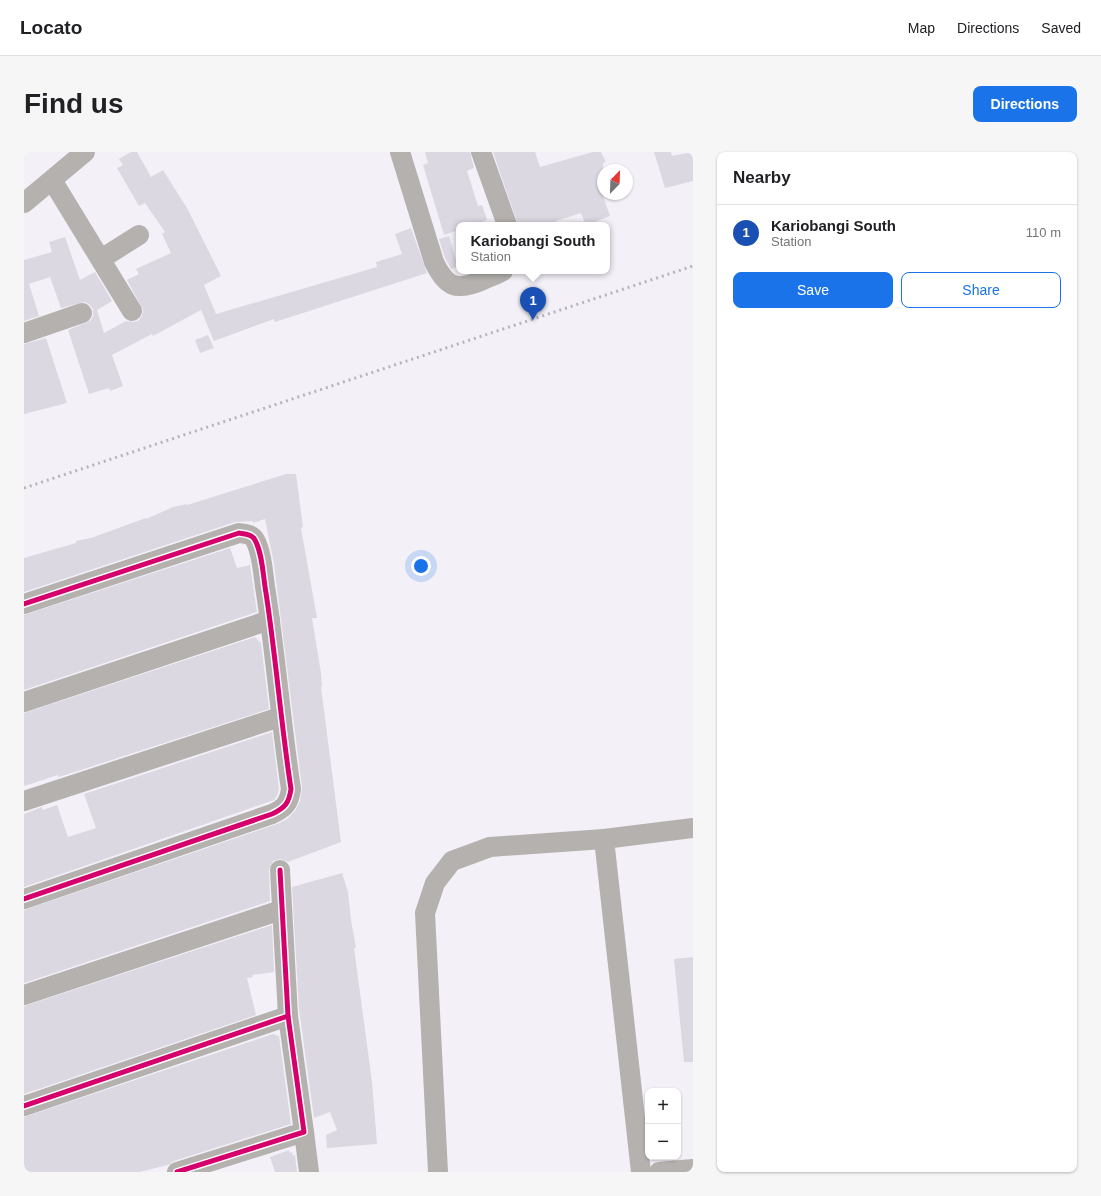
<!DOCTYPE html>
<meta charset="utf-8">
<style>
body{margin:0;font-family:Arial,sans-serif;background:#f6f6f6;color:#202124}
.controls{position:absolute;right:12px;bottom:12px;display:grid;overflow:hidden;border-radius:8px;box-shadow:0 1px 3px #0004}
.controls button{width:36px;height:36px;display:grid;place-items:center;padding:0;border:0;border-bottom:1px solid #e0e0e0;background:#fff;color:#202124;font:20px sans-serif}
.compass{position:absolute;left:573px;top:12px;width:36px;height:36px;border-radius:50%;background:#fff;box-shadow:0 1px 3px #0004;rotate:23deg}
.you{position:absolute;left:397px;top:414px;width:14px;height:14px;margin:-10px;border:3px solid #fff;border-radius:50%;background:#1a73e8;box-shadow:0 0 0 6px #1a73e833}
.badge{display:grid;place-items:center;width:26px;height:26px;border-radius:50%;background:#1a73e8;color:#fff;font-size:13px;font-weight:700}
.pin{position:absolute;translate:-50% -33px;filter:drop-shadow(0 1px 2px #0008)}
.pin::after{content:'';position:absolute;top:21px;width:14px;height:12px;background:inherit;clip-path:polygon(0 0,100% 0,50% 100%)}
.popup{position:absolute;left:432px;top:70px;width:154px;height:52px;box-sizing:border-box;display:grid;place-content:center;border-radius:8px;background:#fff;filter:drop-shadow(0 1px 3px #0005);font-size:13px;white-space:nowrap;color:#757577}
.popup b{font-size:15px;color:#202124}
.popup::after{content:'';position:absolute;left:50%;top:100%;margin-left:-8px;border:8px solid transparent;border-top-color:#fff}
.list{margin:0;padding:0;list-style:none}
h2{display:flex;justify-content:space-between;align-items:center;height:52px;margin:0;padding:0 16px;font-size:17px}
h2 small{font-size:13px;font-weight:400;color:#757577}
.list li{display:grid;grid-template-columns:26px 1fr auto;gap:12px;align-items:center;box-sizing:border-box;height:56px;padding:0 16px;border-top:1px solid #e0e0e0}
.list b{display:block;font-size:15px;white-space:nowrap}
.list p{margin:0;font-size:13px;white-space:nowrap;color:#757577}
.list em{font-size:13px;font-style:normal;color:#757577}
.actions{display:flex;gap:8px;padding:12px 16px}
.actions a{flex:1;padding:9px 0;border:1px solid #1a73e8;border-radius:8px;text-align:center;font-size:14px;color:#1a73e8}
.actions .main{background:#1a73e8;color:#fff}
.map{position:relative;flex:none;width:669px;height:1020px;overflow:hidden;border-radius:8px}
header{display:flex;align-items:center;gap:24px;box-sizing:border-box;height:56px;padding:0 20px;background:#fff;border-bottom:1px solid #e0e0e0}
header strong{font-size:19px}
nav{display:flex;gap:22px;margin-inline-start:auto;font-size:14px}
.intro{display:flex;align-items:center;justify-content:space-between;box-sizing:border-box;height:96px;padding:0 24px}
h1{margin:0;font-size:28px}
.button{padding:10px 18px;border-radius:8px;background:#1a73e8;color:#fff;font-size:14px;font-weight:700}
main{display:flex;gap:24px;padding:0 24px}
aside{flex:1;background:#fff;border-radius:8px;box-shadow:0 1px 3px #0004}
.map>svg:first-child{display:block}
.building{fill:#dcd8e2}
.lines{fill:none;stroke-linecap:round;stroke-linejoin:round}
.minor{stroke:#b4b1ae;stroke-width:20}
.rail{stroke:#b7b4b7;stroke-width:3;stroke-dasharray:2 4;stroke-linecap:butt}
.cycleway-casing{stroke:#fdfdfd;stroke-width:8}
.cycleway{stroke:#d6006c;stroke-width:5}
</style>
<header>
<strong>Locato</strong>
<nav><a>Map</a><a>Directions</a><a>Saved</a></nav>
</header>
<div class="intro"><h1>Find us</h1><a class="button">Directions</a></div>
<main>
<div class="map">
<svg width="669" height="1020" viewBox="0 0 669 1020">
<rect width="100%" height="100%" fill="#f3f0f8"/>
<g class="building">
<polygon points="107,0 113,0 127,25 139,18 163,56 197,124 180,133 192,162 353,115 352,110 378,102 371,82 387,76 403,121 251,170 250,167 190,189 177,158 129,184 128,182 88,203 99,234 86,239 85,236 65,242 44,178 66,169 69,164 69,157 65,152 60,150 37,156 26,125 5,132 15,164 0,169 0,108 28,100 25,90 41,85 56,128 71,120 88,149 73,158 80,181 102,169 109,170 114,169 118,164 119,158 103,128 115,122 112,117 147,101 138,82 141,80 121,51 115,54 93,16 99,13 95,7"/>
<polygon points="401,0 446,0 450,16 443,19 454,54 458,53 463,68 450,73 435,73 435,78 420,83 399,13 404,11"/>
<polygon points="469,0 511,0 516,15 569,0 577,0 582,10 579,11 579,26 573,27 586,64 562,73 557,61 532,69 533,73 494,73"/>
<polygon points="630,0 647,0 648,4 669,0 669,29 641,36"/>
<polygon points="425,84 434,115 427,117 421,106 415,87"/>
<polygon points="184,183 190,196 176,201 171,188"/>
<polygon points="22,186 43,251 0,262 0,192"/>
<polygon points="262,322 272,322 279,375 277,376 293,466 288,466 297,521 298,535 297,535 317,690 264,710 256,707 249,709 245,718 246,749 0,831 0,758 253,672 263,667 271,659 276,649 278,636 250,412 241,367 229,371 229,369 211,370 0,440 0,406 52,391 52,389 67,386 122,366 122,367 149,355 163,352 163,353"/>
<polygon points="206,396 213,416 226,413 233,460 0,538 0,463"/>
<polygon points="231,485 237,491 245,557 35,625 34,623 0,634 0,561"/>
<polygon points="248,580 255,637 253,644 250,648 0,735 0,662 18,655 19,658 33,653 44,685 72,676 60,642"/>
<polygon points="318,721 324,740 327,768 332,796 330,796 348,930 353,992 303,996 302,983 313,978 306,960 290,966 275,857 268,735"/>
<polygon points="248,773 250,820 228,823 229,825 223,826 232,863 0,942 0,854"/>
<polygon points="669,805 669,910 660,910 650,807"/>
<polygon points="249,882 255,884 267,972 150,1009 144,1013 115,1020 0,1020 0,965"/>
<polygon points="265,998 266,1001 268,1000 269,1004 271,1003 273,1020 251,1020 246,1005"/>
</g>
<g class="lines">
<g class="minor">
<path d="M376,0L410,110C422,135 432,140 459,128C465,125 473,123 479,119"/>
<polyline points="457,0 483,73"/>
<polyline points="28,28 108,159"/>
<polyline points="0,51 61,0"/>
<polyline points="77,107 115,83"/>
<polyline points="0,181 58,161"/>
<path d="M0,452L215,381C221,382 228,382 231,388C239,403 239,425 242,441C252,506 257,572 267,637C265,651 261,656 248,662L0,747"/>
<polyline points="0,550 246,468"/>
<polyline points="0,649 256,565"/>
<polyline points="580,687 669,676"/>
<polyline points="0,843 257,758"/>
<polyline points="0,954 264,864 256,718"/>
<polyline points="280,980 285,1020"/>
<polyline points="153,1020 280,980 264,864"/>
<polyline points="414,1020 401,761 411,731 428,709 466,695 580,687 617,1020"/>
<polyline points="635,1020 669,1017"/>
</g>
<polyline class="rail" points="0,336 669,114"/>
<defs>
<g id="cycleway">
<path d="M0,452L215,381C221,382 228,382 231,388C239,403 239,425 242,441C252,506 257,572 267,637C265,651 261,656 248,662L0,747"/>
<polyline points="0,954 264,864 256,718"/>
<polyline points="153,1020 280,980 264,864"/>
</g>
</defs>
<use href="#cycleway" class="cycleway-casing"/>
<use href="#cycleway" class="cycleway"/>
</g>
</svg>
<div class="controls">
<button>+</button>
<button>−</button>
</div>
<svg class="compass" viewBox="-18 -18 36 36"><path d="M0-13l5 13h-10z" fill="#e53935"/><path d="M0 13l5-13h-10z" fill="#757577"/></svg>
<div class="you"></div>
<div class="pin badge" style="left:509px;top:168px;background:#1a4fb4">1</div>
<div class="popup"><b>Kariobangi South</b>Station</div>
</div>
<aside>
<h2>Nearby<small></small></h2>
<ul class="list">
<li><span class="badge" style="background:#1a4fb4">1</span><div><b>Kariobangi South</b><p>Station</p></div><em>110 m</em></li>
</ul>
<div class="actions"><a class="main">Save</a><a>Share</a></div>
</aside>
</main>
